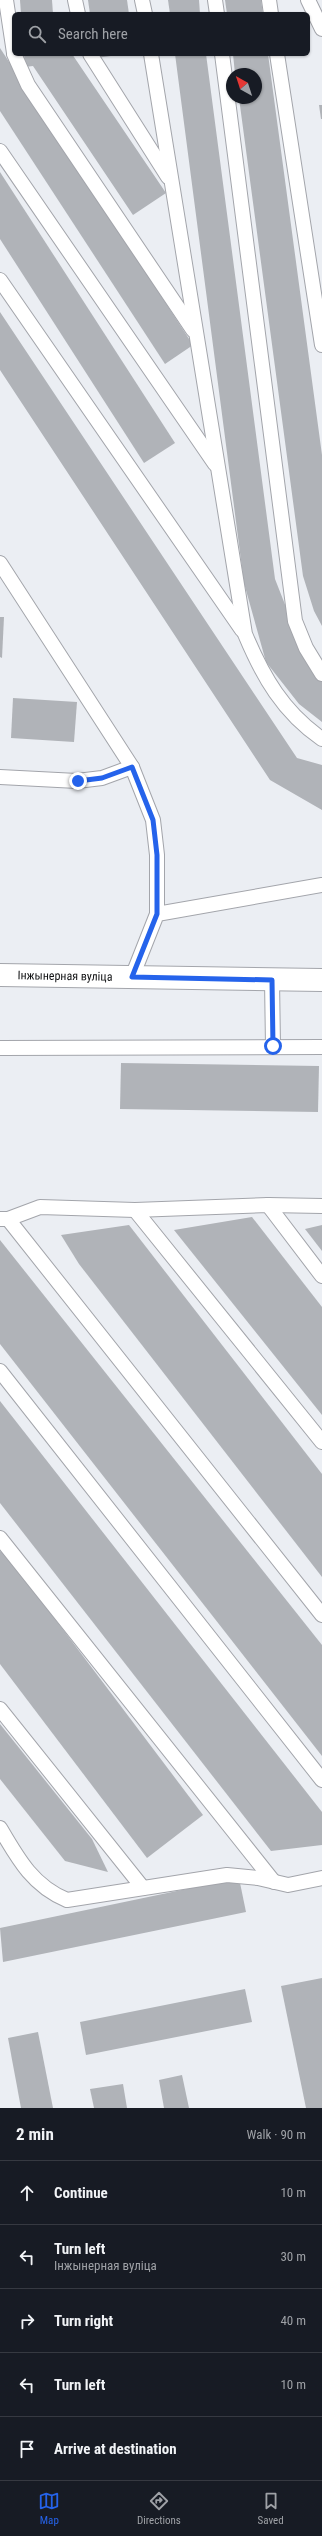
<!DOCTYPE html>
<meta charset="utf-8">
<style>
body{margin:0;font-family:"Roboto Condensed",sans-serif;background:#20242c;color:#f1f3f6}
.compass{position:absolute;left:226px;top:68px;width:36px;height:36px;border-radius:50%;background:#171b24;box-shadow:0 1px 3px #0004;rotate:321deg}
.stop{position:absolute;width:12px;height:12px;margin:-9px;border:3px solid #2563eb;border-radius:50%;background:#fff}
.stop.end{background:#2563eb;border-color:#fff;box-shadow:0 1px 4px #0008}
.list{margin:0;padding:0;list-style:none}
h2{display:flex;justify-content:space-between;align-items:center;height:52px;margin:0;padding:0 16px;font-size:17px}
h2 small{font-size:13px;font-weight:400;color:#9ea1a6}
.list li{display:grid;grid-template-columns:26px 1fr auto;gap:12px;align-items:center;box-sizing:border-box;height:64px;padding:0 16px;border-top:1px solid #363941}
.list b{display:block;font-size:15px;white-space:nowrap}
.list p{margin:0;font-size:13px;white-space:nowrap;color:#9ea1a6}
.list em{font-size:13px;font-style:normal;color:#9ea1a6}
.icon{flex:none;width:22px;height:22px;fill:none;stroke:currentColor;stroke-width:2;stroke-linecap:round;stroke-linejoin:round}
.map{position:relative;flex:none;width:322px;height:2108px;overflow:hidden}
.search{position:absolute;background:#171b24;box-shadow:0 1px 3px #0004;left:12px;right:12px;top:12px;height:44px;display:flex;align-items:center;gap:10px;box-sizing:border-box;padding:0 14px;border-radius:6px;color:#9ea1a6;font-size:15px}
.sheet{height:372px;background:#171b24}
nav{display:flex;justify-content:space-around;align-items:center;box-sizing:border-box;height:56px;border-top:1px solid #363941;background:#171b24;font-size:11px;color:#9ea1a6}
nav a{display:grid;justify-items:center;gap:2px}
nav .on{color:#2563eb}
.map>svg:first-child{display:block}
.building{fill:#b0b3b8}
.lines{fill:none;stroke-linecap:round;stroke-linejoin:round}
.service-casing{stroke:#a3a5ab;stroke-width:16}
.minor-casing{stroke:#a3a5ab;stroke-width:24}
.service{stroke:#fff;stroke-width:14}
.minor{stroke:#fff;stroke-width:22}
.route{stroke:#2563eb;stroke-width:5}
.labels{text-anchor:middle;stroke-width:3;stroke-linejoin:round;paint-order:stroke}
.street-label{font-size:12px;fill:#101113;stroke:#f9fbfe}
</style>
<div class="map">
<svg width="322" height="2108" viewBox="0 0 322 2108">
<rect width="100%" height="100%" fill="#ebeef3"/>
<g class="building">
<polygon points="20,0 52,0 53,14 21,14"/>
<polygon points="88,0 127,0 129,14 90,14"/>
<polygon points="168,0 199,0 200,14 170,14"/>
<polygon points="225,0 261,0 263,14 227,14"/>
<polygon points="0,48 193,345 165,364 0,111"/>
<polygon points="24,54 72,54 166,193 133,215 33,66 25,67"/>
<polygon points="96,54 118,54 118,55 96,58"/>
<polygon points="175,54 206,54 275,579 304,653 322,677 322,722 299,704 266,662 244,583"/>
<polygon points="233,54 268,54 322,455 322,626 314,611 303,576 239,98 256,98 256,74 235,74"/>
<polygon points="319,105 322,105 322,119 321,119"/>
<polygon points="0,172 175,443 144,463 0,239"/>
<polygon points="0,312 297,758 322,765 322,810 270,780 0,370"/>
<polygon points="0,617 4,617 2,658 0,657"/>
<polygon points="13,698 77,702 74,742 11,738"/>
<polygon points="121,1063 319,1066 318,1112 120,1109"/>
<polygon points="252,1217 322,1307 322,1415 174,1230"/>
<polygon points="129,1225 322,1474 322,1577 79,1264 61,1235"/>
<polygon points="322,1225 322,1251 305,1229"/>
<polygon points="0,1240 322,1645 322,1756 0,1344"/>
<polygon points="0,1401 322,1812 322,1845 271,1851 0,1503"/>
<polygon points="0,1551 6,1554 203,1815 147,1858 0,1664"/>
<polygon points="0,1724 92,1839 108,1872 65,1861 0,1779"/>
<polygon points="239,1878 246,1912 3,1962 0,1928"/>
<polygon points="322,1978 322,2108 306,2108 281,1986"/>
<polygon points="245,1989 252,2022 86,2055 80,2022"/>
<polygon points="38,2032 53,2108 21,2108 8,2038"/>
<polygon points="182,2075 189,2108 164,2108 159,2080"/>
<polygon points="123,2084 127,2108 94,2108 90,2089"/>
</g>
<g class="lines">
<defs>
<g id="service">
<polyline points="6,0 14,53"/>
<polyline points="75,0 78,14"/>
<polyline points="142,0 145,14"/>
<polyline points="215,0 217,14"/>
<polyline points="269,0 271,14"/>
<polyline points="308,0 322,29"/>
<polyline points="14,54 28,85 193,330"/>
<polyline points="90,54 168,177"/>
<path d="M151,54L245,634C263,677 283,712 322,739"/>
<polyline points="222,54 295,621 306,648 322,674"/>
<polyline points="277,54 322,345"/>
<polyline points="0,151 215,464"/>
<polyline points="0,280 242,630"/>
<polyline points="0,563 132,767 153,820 157,855 157,914"/>
<polyline points="0,777 77,781 102,778 132,767"/>
<polyline points="132,977 157,914 322,885"/>
<polyline points="272,980 273,1046"/>
<polyline points="0,1048 322,1047"/>
<polyline points="268,1205 322,1276"/>
<polyline points="135,1210 322,1442"/>
<polyline points="1,1219 8,1219 40,1207 135,1210 268,1205 322,1206"/>
<polyline points="8,1219 322,1615"/>
<polyline points="0,1371 322,1780"/>
<polyline points="0,1538 274,1882"/>
<polyline points="0,1709 143,1888"/>
<path d="M0,1828C18,1859 33,1886 67,1900L227,1875L258,1878L288,1885L322,1878"/>
</g>
<g id="minor">
<path id="s1" d="M0,975L322,980"/>
</g>
</defs>
<use href="#service" class="service-casing"/>
<use href="#minor" class="minor-casing"/>
<use href="#service" class="service"/>
<use href="#minor" class="minor"/>
</g>
<g class="lines">
<polyline class="route" points="78,781 102,778 132,767 153,820 157,855 157,914 132,977 272,980 273,1046"/>
</g>
<g class="labels">
<g class="street-label">
<text dy="4" stroke="none"><textPath href="#s1" startOffset="65">Інжынерная вуліца</textPath></text>
</g>
</g>
</svg>
<svg class="compass" viewBox="-18 -18 36 36"><path d="M0-13l5 13h-10z" fill="#e53935"/><path d="M0 13l5-13h-10z" fill="#9ea1a6"/></svg>
<div class="stop" style="left:273px;top:1046px"></div>
<div class="stop end" style="left:78px;top:781px"></div>
<div class="search"><svg class="icon" aria-label="search" viewBox="0 0 24 24"><circle cx="10" cy="10" r="6"/><path d="M15 15l6 6"/></svg>Search here</div>
</div>
<section class="sheet">
<h2>2 min<small>Walk · 90 m</small></h2>
<ul class="list">
<li><svg class="icon" aria-label="ahead" viewBox="0 0 24 24"><path d="M12 20V5M6 11l6-6 6 6"/></svg><div><b>Continue</b></div><em>10 m</em></li>
<li><svg class="icon" aria-label="left" viewBox="0 0 24 24"><path d="M17 20v-9H6M10 6l-5 5 5 5"/></svg><div><b>Turn left</b><p>Інжынерная вуліца</p></div><em>30 m</em></li>
<li><svg class="icon" aria-label="right" viewBox="0 0 24 24"><path d="M7 20v-9h11M14 6l5 5-5 5"/></svg><div><b>Turn right</b></div><em>40 m</em></li>
<li><svg class="icon" aria-label="left" viewBox="0 0 24 24"><path d="M17 20v-9H6M10 6l-5 5 5 5"/></svg><div><b>Turn left</b></div><em>10 m</em></li>
<li><svg class="icon" aria-label="arrive" viewBox="0 0 24 24"><path d="M6 21V4h12l-3 4 3 4H6"/></svg><div><b>Arrive at destination</b></div></li>
</ul>
</section>
<nav>
<a class="on"><svg class="icon" aria-label="map" viewBox="0 0 24 24"><path d="M3 6l6-2 6 2 6-2v14l-6 2-6-2-6 2zM9 4v14M15 6v14"/></svg>Map</a>
<a><svg class="icon" aria-label="directions" viewBox="0 0 24 24"><path d="M12 3l9 9-9 9-9-9zM9 14v-3h6M13 9l2 2-2 2"/></svg>Directions</a>
<a><svg class="icon" aria-label="saved" viewBox="0 0 24 24"><path d="M7 4h10v16l-5-4-5 4z"/></svg>Saved</a>
</nav>
